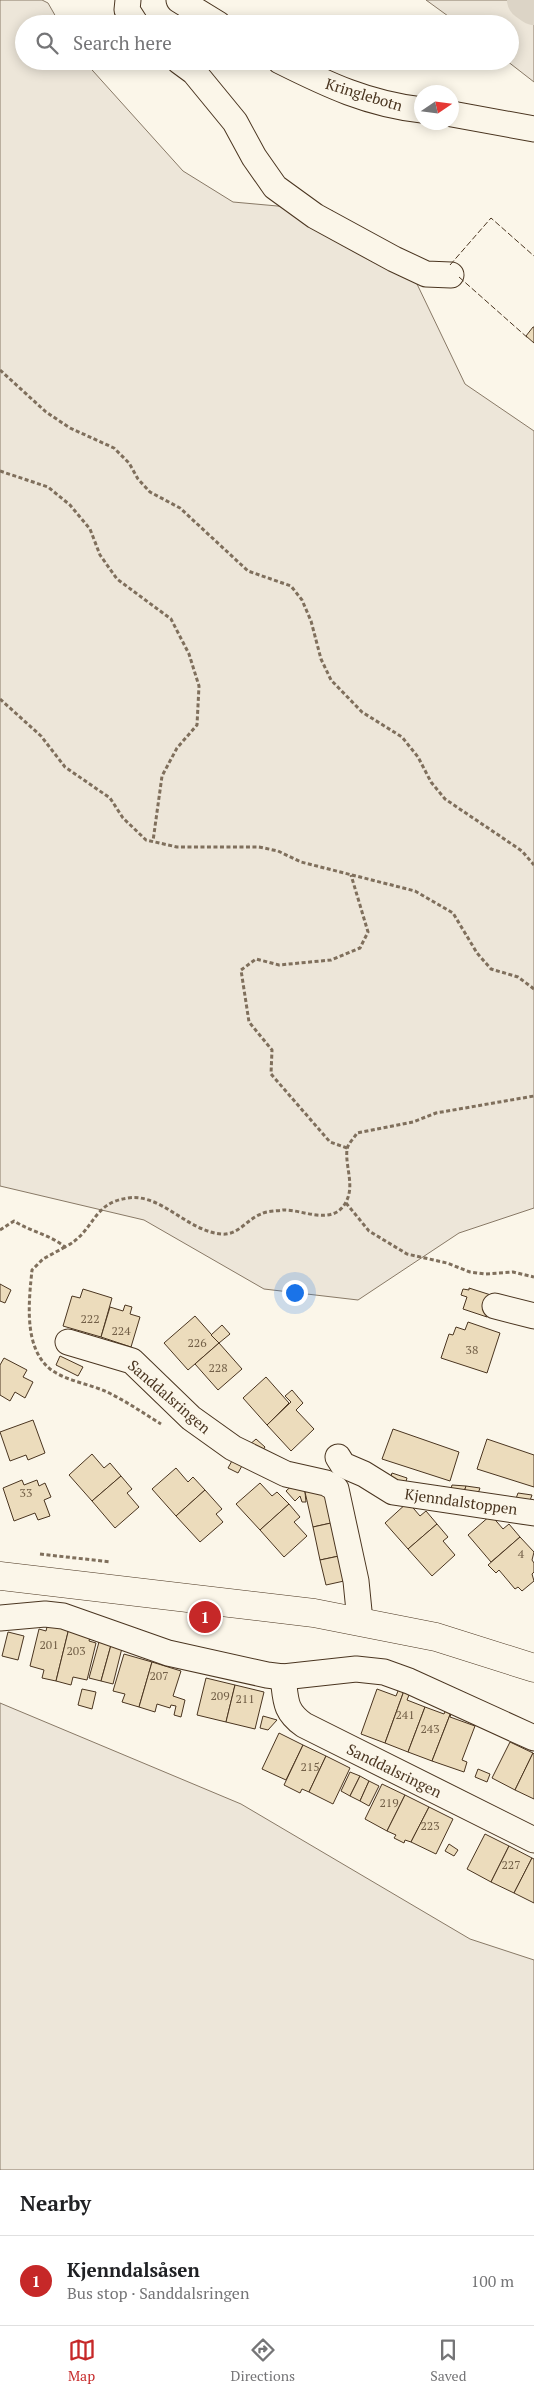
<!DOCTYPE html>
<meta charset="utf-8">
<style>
body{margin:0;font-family:"PT Serif",serif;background:#f2f2f2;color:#202124}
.compass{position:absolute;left:414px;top:85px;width:45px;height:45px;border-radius:50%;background:#fff;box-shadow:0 2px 12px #0003;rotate:77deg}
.you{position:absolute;left:294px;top:1292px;width:18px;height:18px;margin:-12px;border:4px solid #fff;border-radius:50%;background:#1a73e8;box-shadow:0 0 0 8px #1a73e833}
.badge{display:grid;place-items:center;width:32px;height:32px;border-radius:50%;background:#c62828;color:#fff;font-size:16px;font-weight:700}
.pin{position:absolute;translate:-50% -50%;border:2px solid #fff;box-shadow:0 1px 5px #0006}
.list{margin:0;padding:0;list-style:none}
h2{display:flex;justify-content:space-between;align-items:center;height:65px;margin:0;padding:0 20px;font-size:21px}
h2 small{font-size:16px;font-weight:400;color:#757577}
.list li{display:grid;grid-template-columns:32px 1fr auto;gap:15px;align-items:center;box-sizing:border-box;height:90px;padding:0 20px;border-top:1px solid #e0e0e0}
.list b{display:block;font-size:19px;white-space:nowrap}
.list p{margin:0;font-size:16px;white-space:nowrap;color:#757577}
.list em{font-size:16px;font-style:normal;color:#757577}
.icon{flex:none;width:28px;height:28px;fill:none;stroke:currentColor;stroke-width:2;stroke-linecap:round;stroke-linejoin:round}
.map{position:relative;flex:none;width:534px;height:2170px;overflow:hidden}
.search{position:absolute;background:#fff;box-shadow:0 2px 12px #0003;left:15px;right:15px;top:15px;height:55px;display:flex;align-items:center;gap:12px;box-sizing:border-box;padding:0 18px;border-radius:28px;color:#757577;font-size:19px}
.sheet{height:155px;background:#fff}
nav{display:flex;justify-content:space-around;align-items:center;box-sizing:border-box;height:70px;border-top:1px solid #e0e0e0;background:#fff;font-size:14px;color:#757577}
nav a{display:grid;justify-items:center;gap:2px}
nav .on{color:#c62828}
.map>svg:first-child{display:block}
.green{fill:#ede6d9;stroke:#887966}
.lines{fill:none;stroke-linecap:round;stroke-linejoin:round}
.river{stroke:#dcd4c6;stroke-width:40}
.building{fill:#ecdcbc;stroke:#4a3520}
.minor-casing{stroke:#4a3520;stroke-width:27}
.major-casing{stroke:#4a3520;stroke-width:29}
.path{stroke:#7f6f5c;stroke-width:3;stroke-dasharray:4 2.5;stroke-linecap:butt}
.minor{stroke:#fbf6e9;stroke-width:25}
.major{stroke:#fbf6e9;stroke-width:28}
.fence{stroke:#4a3520;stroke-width:1;stroke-dasharray:6 2.5;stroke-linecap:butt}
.labels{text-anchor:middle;stroke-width:4;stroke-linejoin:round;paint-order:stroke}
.number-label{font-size:12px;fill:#725f47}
.street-label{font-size:15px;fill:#4a3520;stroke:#fbf6e9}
</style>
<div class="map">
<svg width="534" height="2170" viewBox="0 0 534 2170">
<rect width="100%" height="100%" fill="#fbf6e9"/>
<g class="green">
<polygon points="0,0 42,0 48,3 60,24 24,24 24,61 84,61 183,171 233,202 333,211 352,230 405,259 465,384 534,431 534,1208 459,1233 358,1300 264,1289 144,1220 0,1186"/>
<polygon points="426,0 534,0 534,82 507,61 510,61 510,24 459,24"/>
<polygon points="0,1703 241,1804 470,1939 534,1960 534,2170 0,2170"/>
</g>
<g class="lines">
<polyline class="river" points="527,0 534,5"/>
</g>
<g class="building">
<polygon points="533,327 534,327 534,343 526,336"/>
<polygon points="0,1284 11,1290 5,1303 0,1301"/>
<polygon points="469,1288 494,1296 487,1317 463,1309 467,1297 461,1295 463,1289 469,1290"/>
<polygon points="83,1289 112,1298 101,1337 63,1326 72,1296 80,1298"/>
<polygon points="125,1305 132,1307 130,1314 140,1317 131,1347 101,1337 110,1307 123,1311"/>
<polygon points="195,1316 219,1343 188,1370 164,1343"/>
<polygon points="468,1322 500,1333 487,1373 441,1358 449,1334 453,1335 456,1327 465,1330"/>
<polygon points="222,1325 230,1334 219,1343 211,1335"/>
<polygon points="219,1343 242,1369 218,1390 195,1364"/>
<polygon points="60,1356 83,1367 78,1376 56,1365"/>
<polygon points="4,1358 27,1370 23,1377 33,1382 25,1398 15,1392 10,1401 0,1395 0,1365"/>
<polygon points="266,1377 289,1403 267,1425 243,1398"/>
<polygon points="292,1390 303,1403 296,1410 314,1429 291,1451 267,1425 291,1402 285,1396"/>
<polygon points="33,1420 45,1453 28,1460 26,1455 10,1461 0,1432"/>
<polygon points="393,1429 459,1452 450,1481 382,1459"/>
<polygon points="256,1439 265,1447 260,1454 248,1446"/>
<polygon points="487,1439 534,1455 534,1487 477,1469"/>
<polygon points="92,1454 104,1468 110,1463 121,1476 92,1501 69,1475"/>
<polygon points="233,1459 243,1464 238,1473 228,1468"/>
<polygon points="176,1468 188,1482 193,1477 205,1490 176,1516 152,1489"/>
<polygon points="392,1473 407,1478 404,1488 389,1482"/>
<polygon points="121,1476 132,1489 127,1493 139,1507 115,1528 92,1501"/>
<polygon points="22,1480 24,1485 37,1480 39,1486 45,1483 51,1497 44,1500 50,1516 38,1520 35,1513 14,1521 3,1488"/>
<polygon points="296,1482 305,1492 306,1502 302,1502 300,1496 295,1501 286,1491"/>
<polygon points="260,1483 272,1496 277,1492 289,1504 260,1530 236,1504"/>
<polygon points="452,1485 466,1486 462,1498 449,1496"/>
<polygon points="466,1486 480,1488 476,1499 462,1498"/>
<polygon points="324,1488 331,1523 313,1527 305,1492"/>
<polygon points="205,1490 222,1509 216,1514 223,1522 200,1542 176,1516"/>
<polygon points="518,1493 532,1495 528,1506 514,1504"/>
<polygon points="408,1502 420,1516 426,1511 437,1524 408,1549 385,1523"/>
<polygon points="289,1504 300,1517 294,1522 307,1536 284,1557 260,1530"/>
<polygon points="491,1515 503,1529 509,1524 520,1537 491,1562 468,1535"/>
<polygon points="331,1523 339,1556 320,1560 313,1527"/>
<polygon points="437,1524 448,1537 443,1541 455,1555 432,1576 408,1549"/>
<polygon points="520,1537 534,1552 532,1560 534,1563 534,1572 532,1574 534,1581 522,1591 518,1587 515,1589 499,1570 496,1573 488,1565"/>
<polygon points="339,1556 344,1581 326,1585 320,1560"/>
<polygon points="48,1623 69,1628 56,1681 42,1678 44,1670 30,1666 39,1629 46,1631"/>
<polygon points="69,1628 91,1633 89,1641 96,1643 87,1680 73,1677 71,1685 56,1681"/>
<polygon points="8,1632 24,1636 18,1660 2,1656"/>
<polygon points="99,1642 111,1645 101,1681 89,1678"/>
<polygon points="111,1645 122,1648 113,1684 101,1681"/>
<polygon points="124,1654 152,1662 139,1707 122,1702 125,1694 113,1691"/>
<polygon points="152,1662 181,1671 173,1696 185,1700 181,1717 174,1715 176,1706 171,1705 170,1708 157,1704 155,1712 139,1707"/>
<polygon points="206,1678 235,1685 226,1722 197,1715"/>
<polygon points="235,1685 264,1692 255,1729 226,1722"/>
<polygon points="400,1686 405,1688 385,1743 361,1734 377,1689 396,1696"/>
<polygon points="405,1688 411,1690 407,1700 425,1707 408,1752 385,1743"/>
<polygon points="82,1689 96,1692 92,1709 78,1705"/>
<polygon points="448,1705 453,1707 432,1761 408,1752 425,1707 444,1714"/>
<polygon points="453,1707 450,1717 475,1726 462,1760 467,1762 464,1772 432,1761"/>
<polygon points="263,1716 277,1720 268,1730 260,1728"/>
<polygon points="279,1733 303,1745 286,1780 262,1769"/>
<polygon points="510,1742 533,1753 515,1790 492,1778"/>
<polygon points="303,1745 326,1756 309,1792 302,1789 300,1793 284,1785"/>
<polygon points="533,1753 534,1754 534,1799 515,1790"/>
<polygon points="326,1756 350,1768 333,1804 309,1792"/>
<polygon points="478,1769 490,1774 487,1782 475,1777"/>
<polygon points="350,1772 360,1776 350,1796 341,1791"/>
<polygon points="360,1776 369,1781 360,1801 350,1796"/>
<polygon points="369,1781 379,1786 369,1806 360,1801"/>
<polygon points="382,1784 405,1795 387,1831 365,1819"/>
<polygon points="405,1795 429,1807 411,1842 405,1840 404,1843 394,1838 396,1835 387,1831"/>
<polygon points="429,1807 453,1819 436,1854 411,1842"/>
<polygon points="485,1834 509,1846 491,1882 467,1869"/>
<polygon points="449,1844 458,1850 454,1856 445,1851"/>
<polygon points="509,1846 532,1858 514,1893 491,1882"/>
<polygon points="532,1858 534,1859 534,1903 514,1893"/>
</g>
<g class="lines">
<defs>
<g id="minor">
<polyline points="128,0 127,10 136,24"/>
<polyline points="179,0 218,24"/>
<polyline points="179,61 194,72 235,122 254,157 275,187 315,216 394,259 426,274 451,275"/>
<path d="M280,61C328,85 368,104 422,110"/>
<polyline points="452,114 534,129"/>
<polyline points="495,1306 534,1316"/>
<polyline points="68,1342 132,1361 191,1418 233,1448 286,1474 326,1483 336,1489 356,1581 360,1621"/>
<polyline points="338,1457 343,1465 364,1474 393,1492 534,1513"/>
<polyline points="0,1618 45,1614 63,1616 168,1653 267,1675 283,1677 356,1669 384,1672 409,1681 534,1738"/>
<path d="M283,1677C286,1700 284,1711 304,1725L534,1840"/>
</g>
<polyline id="major" points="0,1576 314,1613 436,1637 534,1668"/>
</defs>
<use href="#minor" class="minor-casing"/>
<use href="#major" class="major-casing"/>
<g class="path">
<polyline points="0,370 46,412 70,428 114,448 129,463 138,479 150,492 180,508 248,571 291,586 302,600 311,621 321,659 331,680 362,712 402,737 418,757 431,782 445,799 522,851 534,865"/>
<polyline points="0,471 48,487 70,505 90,529 100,555 117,579 171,619 189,654 199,686 197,725 177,748 162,776 153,841"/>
<polyline points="0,699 41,736 65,767 110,798 123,818 146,840 177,847 259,847 278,851 301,862 415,891 453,913 477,953 491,969 518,977 534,989"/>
<polyline points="347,1148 330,1142 271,1074 272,1050 249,1022 241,970 256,959 279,965 331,960 360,948 368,932 351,875"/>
<polyline points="346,1203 369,1231 407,1254 447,1263 470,1272 485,1274 513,1272 534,1277"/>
<path d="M0,1230L14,1221C31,1232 49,1234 65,1247C95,1232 91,1203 128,1198C161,1193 187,1231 221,1234C238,1236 247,1219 261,1214C266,1211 277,1211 283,1210C302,1209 333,1227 346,1202C355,1185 345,1167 347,1149C348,1144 354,1138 357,1133L413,1122L436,1113L534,1096"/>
<path d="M65,1247L43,1259L32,1270C29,1300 23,1347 50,1369C66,1381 90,1384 107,1392C126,1401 143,1413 161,1424"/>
<polyline points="40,1554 111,1562"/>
</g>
<use href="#minor" class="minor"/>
<use href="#major" class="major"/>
<g class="fence">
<polyline points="450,265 491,218 534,256"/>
<polyline points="459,277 529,339"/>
</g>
</g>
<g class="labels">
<g class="number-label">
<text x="90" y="1323">222</text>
<text x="121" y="1335">224</text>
<text x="197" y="1347">226</text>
<text x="472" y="1354">38</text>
<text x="218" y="1372">228</text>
<text x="26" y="1497">33</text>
<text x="521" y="1558">4</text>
<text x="49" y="1649">201</text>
<text x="76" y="1655">203</text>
<text x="159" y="1680">207</text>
<text x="220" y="1700">209</text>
<text x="245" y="1703">211</text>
<text x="405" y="1719">241</text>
<text x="430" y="1733">243</text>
<text x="310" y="1771">215</text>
<text x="389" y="1807">219</text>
<text x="430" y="1830">223</text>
<text x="511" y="1869">227</text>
</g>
<g class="street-label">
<text transform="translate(364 95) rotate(17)" y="5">Kringlebotn</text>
<text transform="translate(169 1397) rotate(41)" y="5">Sanddalsringen</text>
<text transform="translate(461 1502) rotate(8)" y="5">Kjenndalstoppen</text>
<text transform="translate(394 1771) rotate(26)" y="5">Sanddalsringen</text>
</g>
</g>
</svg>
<svg class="compass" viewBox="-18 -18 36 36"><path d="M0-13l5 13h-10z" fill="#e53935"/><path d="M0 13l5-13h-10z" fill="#757577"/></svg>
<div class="you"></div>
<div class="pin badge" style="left:205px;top:1617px">1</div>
<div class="search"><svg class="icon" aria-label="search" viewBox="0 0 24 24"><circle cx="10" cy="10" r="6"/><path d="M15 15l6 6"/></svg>Search here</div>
</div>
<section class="sheet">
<h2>Nearby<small></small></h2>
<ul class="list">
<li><span class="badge">1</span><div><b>Kjenndalsåsen</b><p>Bus stop · Sanddalsringen</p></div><em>100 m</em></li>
</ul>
</section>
<nav>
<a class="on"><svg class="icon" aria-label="map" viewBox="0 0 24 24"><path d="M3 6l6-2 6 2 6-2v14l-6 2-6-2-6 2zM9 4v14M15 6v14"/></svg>Map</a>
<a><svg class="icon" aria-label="directions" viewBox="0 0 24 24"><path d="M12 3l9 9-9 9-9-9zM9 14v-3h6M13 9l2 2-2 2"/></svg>Directions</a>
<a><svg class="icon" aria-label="saved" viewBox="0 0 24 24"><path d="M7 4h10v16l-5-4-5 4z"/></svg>Saved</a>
</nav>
